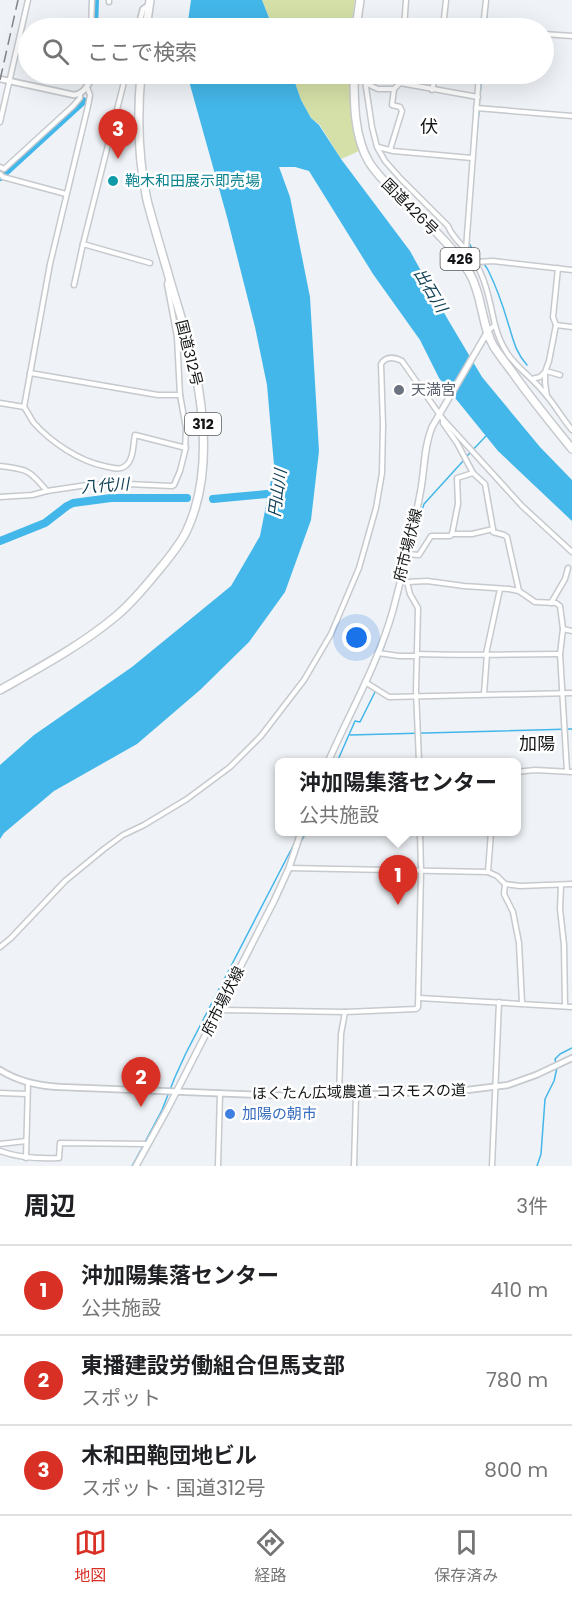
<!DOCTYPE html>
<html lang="ja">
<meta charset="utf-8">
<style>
body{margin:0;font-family:Poppins,"Noto Sans JP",sans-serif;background:#f2f2f2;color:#202124}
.you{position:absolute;left:357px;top:638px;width:21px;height:21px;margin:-15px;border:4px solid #fff;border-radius:50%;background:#1a73e8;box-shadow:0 0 0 9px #1a73e833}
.badge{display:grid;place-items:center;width:39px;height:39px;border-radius:50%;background:#d93025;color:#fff;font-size:20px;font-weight:700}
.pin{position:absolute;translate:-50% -50px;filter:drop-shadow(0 2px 3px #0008)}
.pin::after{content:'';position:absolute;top:32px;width:21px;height:18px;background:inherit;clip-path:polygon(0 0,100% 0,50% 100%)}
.popup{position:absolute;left:275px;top:758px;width:246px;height:78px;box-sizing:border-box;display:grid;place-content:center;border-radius:9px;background:#fff;filter:drop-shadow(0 2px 4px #0005);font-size:20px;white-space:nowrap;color:#757577}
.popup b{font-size:22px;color:#202124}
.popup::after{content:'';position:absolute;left:50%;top:100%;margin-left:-12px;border:12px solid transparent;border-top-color:#fff}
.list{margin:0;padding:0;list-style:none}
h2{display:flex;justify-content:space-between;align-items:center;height:78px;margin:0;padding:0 24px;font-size:26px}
h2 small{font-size:20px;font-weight:400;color:#757577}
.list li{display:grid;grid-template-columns:39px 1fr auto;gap:18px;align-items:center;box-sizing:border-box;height:90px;padding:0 24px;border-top:2px solid #e0e0e0}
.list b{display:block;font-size:22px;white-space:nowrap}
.list p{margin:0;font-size:20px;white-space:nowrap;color:#757577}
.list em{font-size:20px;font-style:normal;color:#757577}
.icon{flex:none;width:33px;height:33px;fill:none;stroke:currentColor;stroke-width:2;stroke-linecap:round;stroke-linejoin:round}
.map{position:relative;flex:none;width:572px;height:1166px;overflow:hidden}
.search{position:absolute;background:#fff;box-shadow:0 6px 24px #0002;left:18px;right:18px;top:18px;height:66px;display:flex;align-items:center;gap:15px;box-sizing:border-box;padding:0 21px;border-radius:33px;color:#757577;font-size:22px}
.sheet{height:348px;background:#fff}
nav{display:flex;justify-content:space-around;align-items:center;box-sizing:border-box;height:84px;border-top:2px solid #e0e0e0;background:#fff;font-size:16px;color:#757577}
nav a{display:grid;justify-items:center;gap:3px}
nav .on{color:#d93025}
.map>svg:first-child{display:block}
.green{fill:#d4e0a7}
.water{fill:#43b7e9}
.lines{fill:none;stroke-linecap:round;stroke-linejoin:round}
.stream{stroke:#43b7e9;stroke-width:1.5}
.river{stroke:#43b7e9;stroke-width:8}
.minor-casing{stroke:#c6c9cd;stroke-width:7}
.tertiary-casing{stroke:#c6c9cd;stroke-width:8}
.secondary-casing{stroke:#c6c9cd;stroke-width:8}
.trunk-casing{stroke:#c6c9cd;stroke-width:10}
.minor{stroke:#fff;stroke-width:4}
.tertiary{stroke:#fff;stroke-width:4.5}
.secondary{stroke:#fff;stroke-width:5}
.trunk{stroke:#fff;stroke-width:7}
.rail{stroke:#828587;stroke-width:1.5;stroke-dasharray:12 6;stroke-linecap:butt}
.culture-dot{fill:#0f9aa8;stroke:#fff;stroke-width:2}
.worship-dot{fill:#6b7280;stroke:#fff;stroke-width:2}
.shop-dot{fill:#3f7fe0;stroke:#fff;stroke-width:2}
.labels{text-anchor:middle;stroke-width:5;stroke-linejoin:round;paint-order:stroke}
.shield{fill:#fff;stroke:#5a5c5d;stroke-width:1.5}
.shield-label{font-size:14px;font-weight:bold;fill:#141617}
.culture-label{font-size:15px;fill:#0d838f;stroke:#fff;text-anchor:start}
.street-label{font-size:15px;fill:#141617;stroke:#fff}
.worship-label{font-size:15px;fill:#5b616d;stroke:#fff;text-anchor:start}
.shop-label{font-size:15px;fill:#366cbe;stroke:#fff;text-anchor:start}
.water-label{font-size:16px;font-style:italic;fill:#104156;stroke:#fff}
.quarter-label{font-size:18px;fill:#141617;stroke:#fff}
</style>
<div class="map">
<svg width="572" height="1166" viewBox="0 0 572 1166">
<rect width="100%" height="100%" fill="#eff2f6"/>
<g class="green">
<polygon points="262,0 355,0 351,28 273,28"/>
<polygon points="292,74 349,74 353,125 359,151 341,159 320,125 311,118 301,100"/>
</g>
<g class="water">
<polygon points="191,0 262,0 273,28 187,28"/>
<polygon points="187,74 292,74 301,100 311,118 319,125 341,159 410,251 447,318 482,377 540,447 572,480 572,521 498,451 439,378 420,340 373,274 309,171 295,167 279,167 290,197 310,297 319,451 311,520 285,592 249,642 200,690 137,744 54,791 4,833 0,839 0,765 34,735 132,667 231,586 260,536 274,465 267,385 255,327 227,217"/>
</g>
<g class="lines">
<g class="stream">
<polyline points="486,28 488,0"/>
<polyline points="479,106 482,74"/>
<polyline points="476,142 479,111"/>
<path d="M468,239C471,253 482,259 488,270C496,286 503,306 508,323C513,338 515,352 527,365"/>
<polyline points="467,456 486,436"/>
<polyline points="413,540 424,504 464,460"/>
<polyline points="370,683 369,681 382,652 389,632"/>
<polyline points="350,735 572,729"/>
<polyline points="337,762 355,721 360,722 375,692 374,690"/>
<polyline points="302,840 306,832"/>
<polyline points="556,1064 555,1059 560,1054 572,1048"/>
<polyline points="145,1142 162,1110 175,1077 186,1053 293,846"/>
<polyline points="132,1166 143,1146"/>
<polyline points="537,1166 541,1154 545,1099 554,1081 557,1068"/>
</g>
<g class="river">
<polyline points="94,28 95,0"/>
<polyline points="0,177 83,101"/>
<polyline points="213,499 277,493"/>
<polyline points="0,541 45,523 67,506 73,503 111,498 187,498"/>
</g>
<defs>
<g id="minor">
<polyline points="109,2 109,0"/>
<polyline points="404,27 418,28"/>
<polyline points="91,28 92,0"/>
<polyline points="404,28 406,0"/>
<polyline points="443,28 446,0"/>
<polyline points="483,28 486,0"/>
<polyline points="544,34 572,36"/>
<path d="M364,74L372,127L377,147L385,161L401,179L448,226C453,240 467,248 474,260C486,279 490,303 495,325"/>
<polyline points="400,83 478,97"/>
<polyline points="367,84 378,89 394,89 400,83 401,74"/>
<polyline points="432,90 436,74"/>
<polyline points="476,108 572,116"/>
<polyline points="0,122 28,0"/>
<polyline points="378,147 393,151 472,158"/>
<polyline points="390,150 402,111 400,107 392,105 394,89"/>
<polyline points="0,167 4,169 73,106 80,98 80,94"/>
<polyline points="0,174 3,177 66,194"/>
<polyline points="83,244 150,263"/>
<polyline points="466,249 479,74"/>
<polyline points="476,262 493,261 572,270"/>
<polyline points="74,285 83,244 126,74"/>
<polyline points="556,325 572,327"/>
<path d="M488,331L495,325C506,365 524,367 547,396C556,407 563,419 572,430"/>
<polyline points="546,371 560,375"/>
<polyline points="30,373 158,395 180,395"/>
<polyline points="545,373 545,383 547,396"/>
<polyline points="532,379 540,377 545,372 549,361 556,325 553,317 558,268"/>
<polyline points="0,403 24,407 50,264 88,106 90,95 87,87"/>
<path d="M24,407C28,412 30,418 34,423C51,442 79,461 104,466C114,468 122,472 129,462C134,455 133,443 135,435L186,448"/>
<polyline points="443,419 443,423 457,443 473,473 485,484 493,529"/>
<path d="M0,466C28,469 29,470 47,491"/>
<polyline points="0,497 32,495 47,491 87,485 127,484 172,486 174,485 180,471 185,451 186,428 180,395 177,337 167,284 168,281"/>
<polyline points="452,534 458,504 457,478 473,473"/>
<polyline points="407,554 419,555 431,536 450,536 452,534 472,534 493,529 493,532 504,535 507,537 519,591"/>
<polyline points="400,581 407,582 427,581 464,586 509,589 519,591 535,602 556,603 560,606 563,629 560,654 567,771"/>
<polyline points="407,582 410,594 418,608 416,690 419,762"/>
<polyline points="551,603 565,579 568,568"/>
<polyline points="563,629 572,631"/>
<polyline points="378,653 399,656 417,656"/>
<path d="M417,654C465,656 512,654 560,654"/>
<polyline points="486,654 500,589"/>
<polyline points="365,682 389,697 572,693"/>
<polyline points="484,694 487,654"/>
<polyline points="516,772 535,770 572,772"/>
<polyline points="289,868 488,872 497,876 505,884 520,886 572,884"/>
<polyline points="488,872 491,832"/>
<polyline points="505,884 504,894 513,912 519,943 522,1003"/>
<polyline points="561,885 560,909 564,945 565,1006"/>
<path d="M0,947L11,938L65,881L104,849L123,835L144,825L187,799L230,767L261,736L304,680L331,634L359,568L376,508L382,473L383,425L381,364C386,356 394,357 402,361L442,418L522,506L572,552"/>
<polyline points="419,998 572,1007"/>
<polyline points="218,1010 345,1012 416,1009 418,1007 421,871 420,832"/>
<polyline points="0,1093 27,1094"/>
<polyline points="339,1095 341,1034 345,1012"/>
<polyline points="0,1144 26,1141"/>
<path d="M0,1151C19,1158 38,1159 59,1158L60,1143L147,1144"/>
<polyline points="26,1158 28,1083"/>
<polyline points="218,1166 220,1093"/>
<polyline points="354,1166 356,1095"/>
<polyline points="492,1166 499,1002"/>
</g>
<g id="tertiary">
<polyline points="138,28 143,9 149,5"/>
<path d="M0,79L74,95C89,93 87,78 99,74"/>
<path d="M0,1070C19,1082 38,1086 60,1087L290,1096L356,1095L467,1090L508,1085L536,1075L572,1058"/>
</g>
<g id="secondary">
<path d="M328,762C350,712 378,664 393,610C403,572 413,533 420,494C425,471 423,449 432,427L488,331"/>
<polyline points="136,1166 168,1108 274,901 289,868 301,832"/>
</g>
<g id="trunk">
<polyline points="146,28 150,0"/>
<polyline points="356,28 360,0"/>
<path d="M354,74C354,102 354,137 369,162C379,178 393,190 406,203C428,224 454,247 470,274C483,297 481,325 494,347C500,356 507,365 513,373C531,399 552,424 572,449"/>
<path d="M0,690C39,668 80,646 115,617C131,604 145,587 158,571C168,559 180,545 187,530C206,489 206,437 199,392C193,350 178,310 167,270C160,246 153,223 147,200C138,158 137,116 141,74"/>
</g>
</defs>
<use href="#minor" class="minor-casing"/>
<use href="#tertiary" class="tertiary-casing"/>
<use href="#secondary" class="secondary-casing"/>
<use href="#trunk" class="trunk-casing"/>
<use href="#minor" class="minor"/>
<use href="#tertiary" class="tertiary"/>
<use href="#secondary" class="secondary"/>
<use href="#trunk" class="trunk"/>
<polyline class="rail" points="0,80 18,0"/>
</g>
<circle class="culture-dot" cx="113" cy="181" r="6"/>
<circle class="worship-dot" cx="399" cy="390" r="6"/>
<circle class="shop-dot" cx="230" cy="1114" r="6"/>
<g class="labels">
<g class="shield">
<rect x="440.5" y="248" width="39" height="22" rx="4.5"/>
<rect x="185" y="413" width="36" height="22" rx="4.5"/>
</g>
<g class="shield-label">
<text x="460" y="264">426</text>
<text x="203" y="429">312</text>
</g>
<g class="culture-label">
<text x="125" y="186">鞄木和田展示即売場</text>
</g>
<g class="street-label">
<text transform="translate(410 207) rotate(45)" y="5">国道426号</text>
<text transform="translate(189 353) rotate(76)" y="5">国道312号</text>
<text transform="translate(408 545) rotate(-76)" y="5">府市場伏線</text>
<text transform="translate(223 1001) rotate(-63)" y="5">府市場伏線</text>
<text transform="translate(359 1092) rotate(-1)" y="5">ほくたん広域農道 コスモスの道</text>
</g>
<g class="worship-label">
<text x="411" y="395">天満宮</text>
</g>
<g class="shop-label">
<text x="242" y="1119">加陽の朝市</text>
</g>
<g class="water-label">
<text transform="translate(431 290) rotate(59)" y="6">出石川</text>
<text transform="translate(105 485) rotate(-4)" y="6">八代川</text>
<text transform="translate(277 493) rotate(-82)" y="6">円山川</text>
</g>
<g class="quarter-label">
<text x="429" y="133">伏</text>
<text x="537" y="750">加陽</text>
</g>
</g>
</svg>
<div class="you"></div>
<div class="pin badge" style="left:398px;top:905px">1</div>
<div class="popup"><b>沖加陽集落センター</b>公共施設</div>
<div class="pin badge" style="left:141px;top:1107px">2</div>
<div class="pin badge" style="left:118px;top:159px">3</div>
<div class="search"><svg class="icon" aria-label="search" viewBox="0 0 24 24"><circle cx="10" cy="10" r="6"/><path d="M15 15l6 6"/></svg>ここで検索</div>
</div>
<section class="sheet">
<h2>周辺<small>3件</small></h2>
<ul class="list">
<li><span class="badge">1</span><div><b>沖加陽集落センター</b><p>公共施設</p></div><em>410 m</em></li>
<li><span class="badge">2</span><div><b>東播建設労働組合但馬支部</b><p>スポット</p></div><em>780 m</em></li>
<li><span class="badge">3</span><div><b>木和田鞄団地ビル</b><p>スポット · 国道312号</p></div><em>800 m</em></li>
</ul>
</section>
<nav>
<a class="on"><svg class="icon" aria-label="map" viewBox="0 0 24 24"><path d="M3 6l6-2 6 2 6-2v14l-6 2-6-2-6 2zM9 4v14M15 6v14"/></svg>地図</a>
<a><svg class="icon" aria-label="directions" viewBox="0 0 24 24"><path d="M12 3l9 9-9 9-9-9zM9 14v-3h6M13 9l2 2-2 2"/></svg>経路</a>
<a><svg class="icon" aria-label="saved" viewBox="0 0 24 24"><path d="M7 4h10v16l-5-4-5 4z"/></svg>保存済み</a>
</nav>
